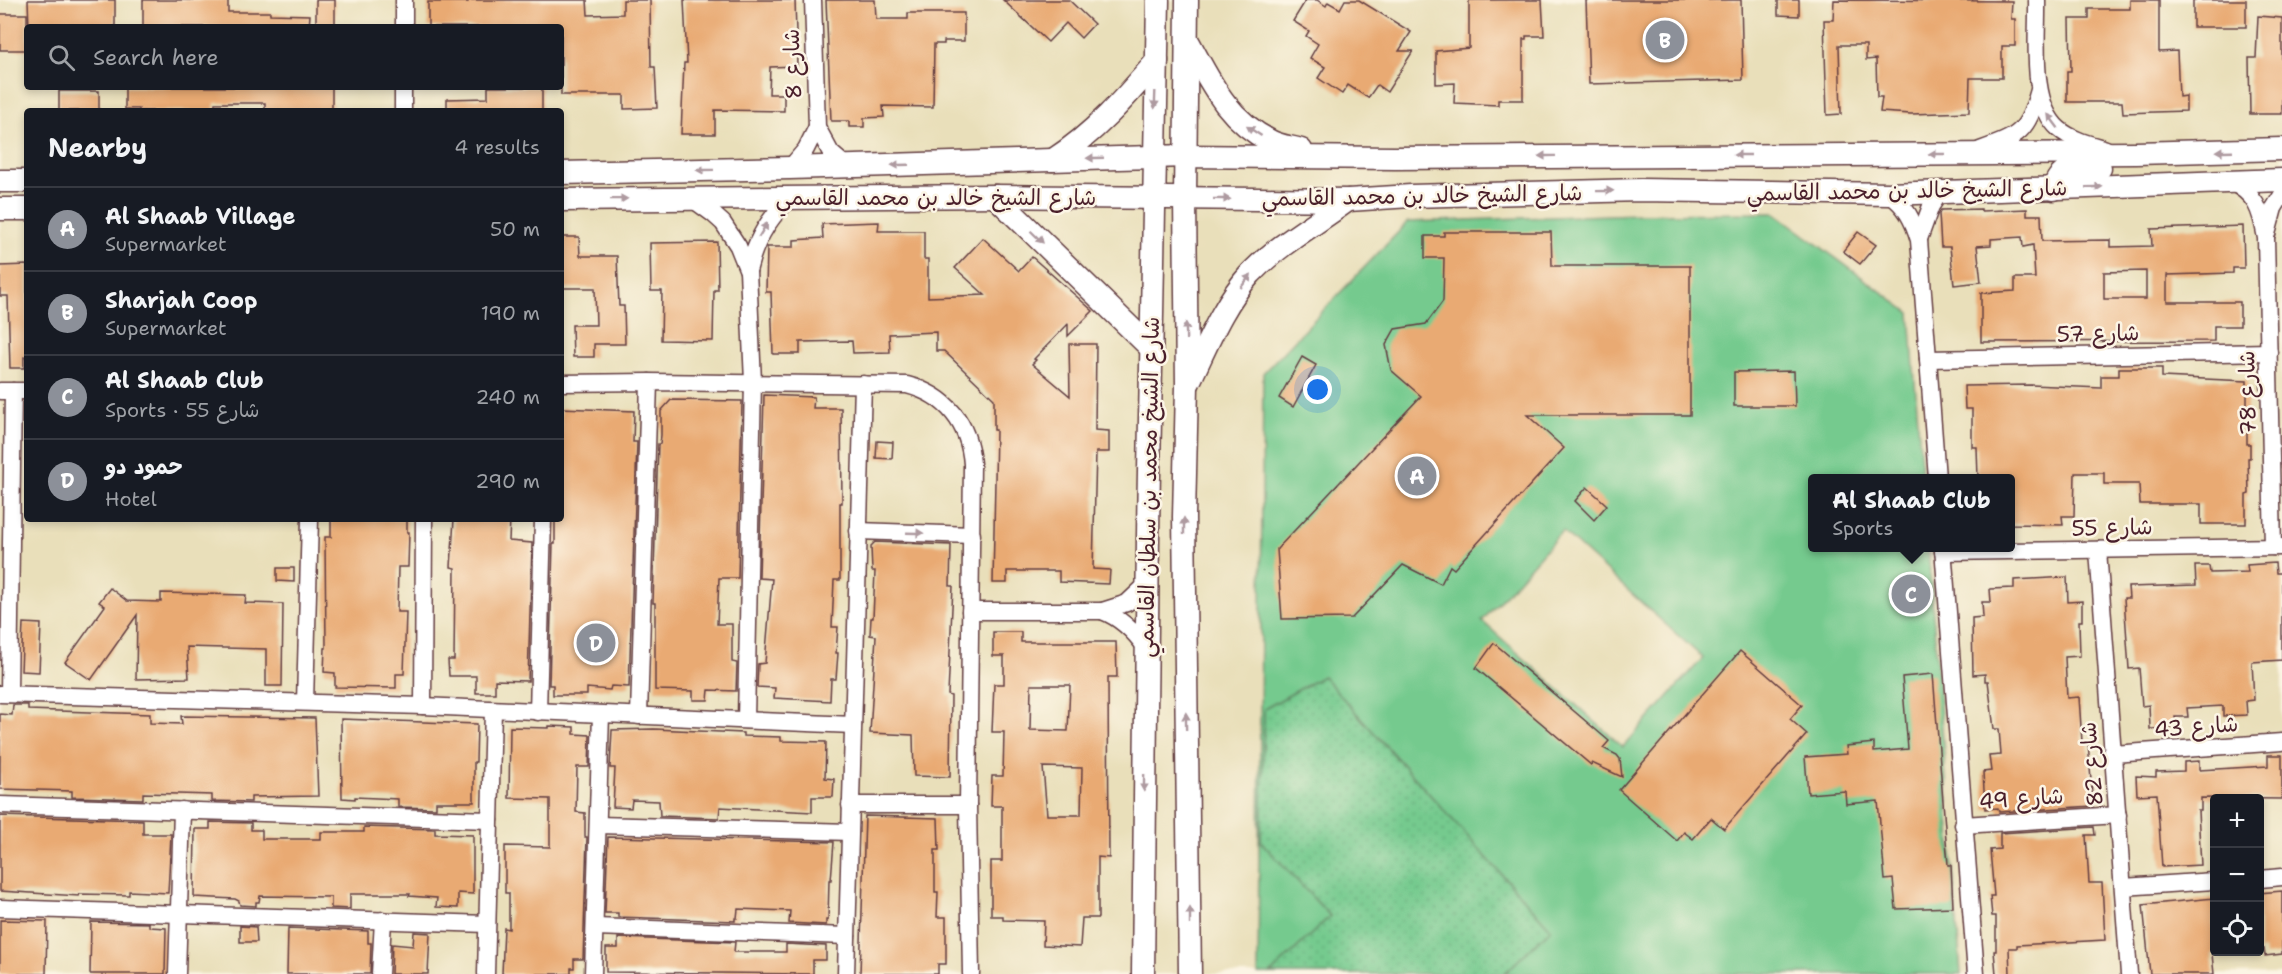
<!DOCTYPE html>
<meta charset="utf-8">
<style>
body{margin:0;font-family:"Shantell Sans","Playpen Sans Arabic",sans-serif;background:#20242c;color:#f1f3f6}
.controls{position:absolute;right:18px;bottom:18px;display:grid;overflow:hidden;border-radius:6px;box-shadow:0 3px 9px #0003}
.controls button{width:54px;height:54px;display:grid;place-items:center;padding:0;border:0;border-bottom:2px solid #363941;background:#171b24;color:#f1f3f6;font:30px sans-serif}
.you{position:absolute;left:1318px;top:390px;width:21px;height:21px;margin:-15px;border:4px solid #fff;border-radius:50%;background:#1a73e8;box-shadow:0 0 0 9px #1a73e833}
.badge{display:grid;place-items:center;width:39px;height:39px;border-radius:50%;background:#8c9099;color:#fff;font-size:20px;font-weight:700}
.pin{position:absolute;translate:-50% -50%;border:3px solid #fff;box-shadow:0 2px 6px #0006}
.popup{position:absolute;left:1808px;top:474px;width:207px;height:78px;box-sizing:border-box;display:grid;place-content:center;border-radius:6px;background:#171b24;filter:drop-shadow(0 2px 4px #0005);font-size:20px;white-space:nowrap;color:#9ea1a6}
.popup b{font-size:22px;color:#f1f3f6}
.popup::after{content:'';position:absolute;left:50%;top:100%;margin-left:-12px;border:12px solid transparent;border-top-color:#171b24}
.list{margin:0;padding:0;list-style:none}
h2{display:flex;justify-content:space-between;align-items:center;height:78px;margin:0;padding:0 24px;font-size:26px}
h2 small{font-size:20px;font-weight:400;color:#9ea1a6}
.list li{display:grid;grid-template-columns:39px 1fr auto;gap:18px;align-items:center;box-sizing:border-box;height:84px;padding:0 24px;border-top:2px solid #363941}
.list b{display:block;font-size:22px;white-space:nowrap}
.list p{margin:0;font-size:20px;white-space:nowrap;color:#9ea1a6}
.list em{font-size:20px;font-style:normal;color:#9ea1a6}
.icon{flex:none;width:33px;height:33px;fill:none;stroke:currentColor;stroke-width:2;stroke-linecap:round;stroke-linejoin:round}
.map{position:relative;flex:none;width:2282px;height:974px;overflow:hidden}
.search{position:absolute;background:#171b24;box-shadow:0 3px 9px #0003;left:24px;top:24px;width:540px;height:66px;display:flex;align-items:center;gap:15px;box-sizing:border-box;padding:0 21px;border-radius:6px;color:#9ea1a6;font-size:22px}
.panel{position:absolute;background:#171b24;box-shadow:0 3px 9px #0003;left:24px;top:108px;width:540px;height:414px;border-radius:6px}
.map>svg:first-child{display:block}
.grass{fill:url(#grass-dots);stroke:#5f745c;stroke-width:1.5}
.park{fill:#74ca8e;stroke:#5f745c;stroke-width:1.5;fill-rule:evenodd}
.building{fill:#e9aa73;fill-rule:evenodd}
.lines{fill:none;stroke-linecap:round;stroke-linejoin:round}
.street-casing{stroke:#623c40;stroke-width:19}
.secondary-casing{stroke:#623c40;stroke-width:25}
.street{stroke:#fff;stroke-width:16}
.secondary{stroke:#fff;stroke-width:22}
.oneway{fill:#ae9aa0}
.labels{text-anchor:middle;stroke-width:5;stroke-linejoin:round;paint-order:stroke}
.street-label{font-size:22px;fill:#4a1f2b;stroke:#fcf5e5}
</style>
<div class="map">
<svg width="2282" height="974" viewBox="0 0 2282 974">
<defs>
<pattern id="grass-dots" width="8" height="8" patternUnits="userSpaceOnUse" patternTransform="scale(1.5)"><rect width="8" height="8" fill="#74ca8e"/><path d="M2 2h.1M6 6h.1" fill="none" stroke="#66ad7b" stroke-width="1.8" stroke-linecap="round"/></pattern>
</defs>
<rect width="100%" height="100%" fill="#fcf5e5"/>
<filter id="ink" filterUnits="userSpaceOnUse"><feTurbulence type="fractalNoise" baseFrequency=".0167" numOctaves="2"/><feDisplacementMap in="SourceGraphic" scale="12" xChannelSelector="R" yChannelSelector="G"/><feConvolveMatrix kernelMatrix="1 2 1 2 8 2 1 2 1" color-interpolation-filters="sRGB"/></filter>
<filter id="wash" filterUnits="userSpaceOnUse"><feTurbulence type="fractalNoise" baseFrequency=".008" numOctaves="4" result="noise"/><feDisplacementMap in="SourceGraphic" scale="24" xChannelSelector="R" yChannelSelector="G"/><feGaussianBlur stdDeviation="1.35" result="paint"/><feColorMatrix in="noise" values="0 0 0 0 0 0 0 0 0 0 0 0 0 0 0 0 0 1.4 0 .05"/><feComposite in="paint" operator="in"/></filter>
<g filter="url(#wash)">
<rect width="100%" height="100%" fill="#e9dfba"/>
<polygon class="grass" points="1323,676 1552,930 1504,974 1270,974 1330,916 1261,842 1264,709"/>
<path class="park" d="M1775,213L1910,313L1922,478H1812V548H1928L1961,974H1504L1551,929L1323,676L1264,709L1261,842L1330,916L1270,974H1258L1263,373L1408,222L1641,214ZM1562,531L1703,658L1623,747L1482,621Z"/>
<g id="blocks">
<g class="building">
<polygon points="28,0 115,0 115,27 29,27"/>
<polygon points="143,0 228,0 228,12 270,12 270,14 310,15 309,27 143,27"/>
<rect x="316" y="0" width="19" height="27"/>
<polygon points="468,0 587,0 588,15 623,14 623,0 650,0 651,67 655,67 657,108 624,109 624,95 561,95 561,27 428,27 428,2 468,2"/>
<polygon points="684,0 795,0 797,66 770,67 769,94 784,94 784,111 715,110 715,134 681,134 684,63 687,63"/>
<polygon points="826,0 875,0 876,19 908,19 908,13 964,13 964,41 944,41 944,44 934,44 933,107 883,106 884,117 864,118 864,127 849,127 849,121 831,121"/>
<polygon points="1003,0 1069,0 1094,24 1081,38 1066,23 1048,42"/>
<polygon points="1306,0 1317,0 1326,6 1328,2 1340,9 1345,0 1359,0 1411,32 1399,51 1413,51 1387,92 1377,85 1368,98 1348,85 1342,94 1318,78 1325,67 1310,58 1318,44 1306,36 1309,31 1293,21"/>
<polygon points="1469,0 1542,0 1544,36 1526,36 1526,39 1523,39 1523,100 1498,100 1498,105 1454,103 1455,83 1436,84 1436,51 1469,48"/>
<polygon points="1586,0 1741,0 1743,80 1589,84"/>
<polygon points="1778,0 1799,0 1799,16 1778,15"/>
<polygon points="1834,0 2012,1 2011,19 2015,19 2015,46 2002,46 2002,78 1970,78 1969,112 1911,114 1880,112 1882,97 1877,97 1876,59 1866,60 1866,45 1839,45 1841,114 1827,115 1824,20 1833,20"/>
<polygon points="2130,0 2159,0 2159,52 2177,51 2179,97 2186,96 2186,111 2123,113 2122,102 2067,102 2067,71 2071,71 2070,19 2089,19 2089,9 2130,9"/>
<rect x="2193" y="0" width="53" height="27"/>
<rect x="0" y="14" width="27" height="36"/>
<polygon points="2258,16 2282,18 2282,114 2250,114 2249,58 2256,58"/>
<polygon points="125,87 332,87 332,111 265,111 265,103 215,103 214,111 139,111 139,109 125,109"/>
<polygon points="488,87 542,87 542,111 447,111 447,99 488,98"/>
<rect x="59" y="91" width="40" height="20"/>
<path d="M1981,209V211L2027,209V215H2041L2042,241L2110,240V247L2152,246L2151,229L2243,226L2244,268H2233V273L2167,275V302H2240V326H2214V341L1981,342V293L2015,291V278H2035L2033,245L2023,247L2022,237L1991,239V245L1977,246L1981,282L1954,285L1950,247H1941L1939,214L1941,210ZM2146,271V299H2104V272Z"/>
<polygon points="879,222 878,231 924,231 924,259 928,259 928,297 985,295 955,268 983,238 1019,271 1032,257 1093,311 1068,336 1068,324 1034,359 1036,360 1032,364 1070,396 1069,344 1096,344 1095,430 1109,431 1109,452 1096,452 1093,569 1110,570 1109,584 1059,582 1059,571 1007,571 1007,583 993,583 996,430 994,430 994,399 944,351 936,351 936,332 889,334 890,352 853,353 852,341 800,342 800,354 773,354 771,292 766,292 767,247 794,247 794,240 823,238 822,224"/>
<polygon points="1444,232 1551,232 1552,266 1690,266 1690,415 1527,415 1564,448 1454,569 1450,566 1441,584 1403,565 1352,618 1282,619 1277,549 1421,396 1391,370 1386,345 1395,329 1426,324 1443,301 1444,258 1425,258 1425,236 1444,236"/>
<polygon points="1858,232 1876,245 1860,264 1843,251"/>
<polygon points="561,237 579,237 580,256 617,256 619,306 624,306 625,344 594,344 594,357 573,357 572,325 596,325 595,288 561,288"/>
<polygon points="717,242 718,290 714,290 713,341 661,340 662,291 651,291 650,243"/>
<polygon points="27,265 27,357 24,357 24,368 10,368 8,296 0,296 0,266"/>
<polygon points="1302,357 1316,365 1293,407 1279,398"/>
<polygon points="2119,368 2162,368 2162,377 2247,381 2247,444 2250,444 2250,458 2248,458 2249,494 2246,495 2246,524 2201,524 2201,504 2140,504 2139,484 2104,484 2104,473 2075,473 2074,516 2062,516 2063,525 2010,524 2010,478 1978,478 1977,447 1972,447 1972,409 1965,409 1964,386 2031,385 2101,388 2101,376 2119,376"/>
<polygon points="1794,371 1795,406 1734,406 1734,372"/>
<polygon points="764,395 814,397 813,408 841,408 842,503 840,503 840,580 834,580 832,627 838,627 836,653 838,653 836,679 831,679 830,701 774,698 775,688 757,687 758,664 765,663 772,579 759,578"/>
<polygon points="671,400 742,401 738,578 719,578 717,624 732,624 732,662 737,663 736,691 709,690 708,700 693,700 693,691 655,690 655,603 653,603 658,444 660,444 661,435 661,411"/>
<polygon points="561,408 634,411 633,442 637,442 629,687 611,686 610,690 587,688 587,695 553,695 553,685 549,685 553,544 555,544 555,519 561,519"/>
<polygon points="877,441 893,442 892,459 876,458"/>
<polygon points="1587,487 1607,505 1594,520 1575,501"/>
<polygon points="331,519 407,519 407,532 409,532 408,567 398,567 397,612 406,612 404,674 396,674 396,688 335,687 335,673 324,672 325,648 326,648 325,537 331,537"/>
<polygon points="454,519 510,519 509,541 532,543 528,681 495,680 495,693 476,693 476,676 449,676 448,660 454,660 455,568 451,567"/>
<polygon points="875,542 951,545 950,586 953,586 948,695 951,696 950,777 914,776 913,735 870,733 876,636 870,635 871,618 873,618 875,571 872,571 871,546"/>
<polygon points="2275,563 2276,573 2282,573 2282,660 2252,662 2254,700 2246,701 2247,715 2223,716 2223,706 2187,708 2188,717 2175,717 2176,728 2150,729 2149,705 2142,706 2139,668 2129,669 2124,598 2129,598 2128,587 2196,585 2195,566 2209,566 2210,573 2248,572 2247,565"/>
<polygon points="277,568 294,568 294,582 277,581"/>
<polygon points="2067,577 2068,602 2082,601 2082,621 2079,621 2080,656 2065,657 2067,698 2079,697 2082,742 2088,742 2093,806 1999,812 1998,808 1985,809 1983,772 1991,771 1989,756 2001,755 1999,729 1994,729 1988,681 1985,681 1985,674 1973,675 1972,618 1983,617 1982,602 1991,602 1990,589 2014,588 2014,580"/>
<polygon points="110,588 127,601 161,602 161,593 246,595 245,603 283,604 282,686 266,686 266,649 187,647 189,678 136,679 137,615 91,680 65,662 105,606 99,602"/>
<polygon points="23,623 41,624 39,672 21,671"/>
<path d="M993,632H1021V642H1116L1117,677H1108L1109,858L1098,857V918H1082L1080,947L1043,945L1044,921L1003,920V916H991V861H1002V806H991L992,776H1003L1004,732H992L994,684H1004V656H993ZM1031,685H1070L1068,731L1030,730ZM1043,767L1082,768L1081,815H1047Z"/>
<polygon points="1494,643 1609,741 1603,748 1617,755 1620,759 1622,777 1592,763 1591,765 1476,668"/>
<polygon points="1740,651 1802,705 1790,719 1807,734 1724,829 1711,818 1693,839 1684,832 1677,841 1619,790"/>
<polygon points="1933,674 1948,865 1951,865 1953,907 1896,909 1893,879 1885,880 1878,801 1846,804 1845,791 1808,794 1805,757 1847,754 1846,746 1874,743 1874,752 1908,749 1902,677"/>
<polygon points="13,705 28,705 28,710 150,714 150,723 182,724 181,716 315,718 318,796 251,797 251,802 212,801 212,795 143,793 143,799 72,797 72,791 0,789 0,714 12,715"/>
<polygon points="341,719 477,724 476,762 474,762 474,802 436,802 436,808 398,807 398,799 355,797 355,799 342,798"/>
<polygon points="549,726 574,727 574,734 590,735 589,767 577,767 576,812 585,813 585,837 587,837 583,959 574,959 574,968 571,968 571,974 502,974 504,928 509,929 509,893 505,893 505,846 550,847 550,799 509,798 510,727 549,728"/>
<polygon points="654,729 743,733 743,736 781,737 781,741 826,742 825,778 834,779 833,797 812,797 812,812 720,807 719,818 660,816 659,801 632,800 631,808 613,807 615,768 610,768 612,730"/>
<polygon points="2268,755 2282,755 2282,799 2201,798 2201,811 2198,811 2201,865 2162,867 2157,794 2137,795 2136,776 2156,777 2156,772 2184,771 2184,762 2199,761 2199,770 2268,766"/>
<polygon points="0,816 143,820 143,834 171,834 168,893 129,891 129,895 79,894 79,896 0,891"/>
<polygon points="865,816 938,818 939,850 935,850 935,892 938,892 937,917 946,917 946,964 938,964 938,974 860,974"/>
<polygon points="210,822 251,823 251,830 262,830 262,839 321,839 321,832 364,832 364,827 435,829 435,834 473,835 473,894 458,893 458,908 436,907 437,898 409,896 410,894 350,894 350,909 331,908 331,897 260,896 259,902 256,902 256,906 240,905 239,901 235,899 194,897 195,829 210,829"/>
<polygon points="2094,827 2095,835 2086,835 2089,883 2102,883 2105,940 2017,945 2017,948 2009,948 2010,974 1996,974 1994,951 1996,951 1996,916 1992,916 1990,896 1994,896 1990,850 2000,849 2000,833"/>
<polygon points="608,837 834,842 831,880 829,880 828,920 826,920 826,925 789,923 790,911 738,909 737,918 735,918 735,921 618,917 618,913 605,913"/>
<polygon points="2282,891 2282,954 2265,956 2264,949 2259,950 2259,893"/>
<polygon points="2214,898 2214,954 2212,954 2214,974 2150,974 2143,905"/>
<polygon points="0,920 47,921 46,974 0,974"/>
<polygon points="91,922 149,923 149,927 166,928 165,974 90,974"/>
<polygon points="240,926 256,927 257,942 240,942"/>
<polygon points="288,928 368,931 368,943 371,943 370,974 287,974"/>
<polygon points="414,932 430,933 428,974 391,974 392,944 413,946"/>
<polygon points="618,938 735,942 734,952 786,952 786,944 826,946 826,960 813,960 813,974 606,972 606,948 618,948"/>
</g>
</g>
</g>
<g filter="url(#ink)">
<use href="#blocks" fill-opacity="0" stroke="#623c40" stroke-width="1.5"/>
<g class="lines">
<defs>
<g id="street">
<polyline points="813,0 817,127 831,153 846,166"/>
<path d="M2037,0C2038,37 2029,103 2059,129C2072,140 2090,144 2106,149"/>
<polyline points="404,27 404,0"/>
<polyline points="403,111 403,87"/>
<path d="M1980,150C2020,136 2027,132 2039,90"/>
<polyline points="790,168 806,149 817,127"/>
<path d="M2230,182C2256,193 2261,211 2266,238L2273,547"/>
<path d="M1889,194C1906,206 1913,220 1919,240L1937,478"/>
<polyline points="691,198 713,214 723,223 738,246 748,271 753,382 746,720"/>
<polyline points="2267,234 2274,208 2282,195"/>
<polyline points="1919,239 1931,206 1941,191"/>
<path d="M748,271C755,241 768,217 792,197"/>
<polyline points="1928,359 2269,352"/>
<path d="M561,383L649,382L907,385C946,395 969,423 972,464L968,805L971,974"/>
<polyline points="0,391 27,391"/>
<polyline points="858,531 972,535"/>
<polyline points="1943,548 1976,974"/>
<polyline points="2098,550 2129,974"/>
<polyline points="1943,552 2281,547"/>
<polyline points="970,611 1102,611 1127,603 1146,585"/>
<path d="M1102,611C1121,618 1134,631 1146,648"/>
<polyline points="0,694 423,706 853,725"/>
<polyline points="9,694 13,391"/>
<polyline points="305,702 310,519"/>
<polyline points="423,706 424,519"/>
<polyline points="538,712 543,519"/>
<polyline points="639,716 649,382"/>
<polyline points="2113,754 2282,742"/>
<polyline points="0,805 490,820"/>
<polyline points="850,805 968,805"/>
<polyline points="598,825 850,832"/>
<polyline points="1963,825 2118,815"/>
<polyline points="2260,879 2282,877"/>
<polyline points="2123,887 2214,881"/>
<polyline points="0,908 487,924"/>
<polyline points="595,927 847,936"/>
<polyline points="177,974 182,810"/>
<polyline points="380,974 383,920"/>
<polyline points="486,974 493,710"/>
<polyline points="593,974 601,714"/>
<polyline points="846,974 863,384"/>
</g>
<g id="secondary">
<polyline points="1187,0 1185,199 1187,386 1184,517 1190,974"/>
<path d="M1189,43C1211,83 1227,119 1270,141C1279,146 1291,147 1301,150"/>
<path d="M1053,160C1095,133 1125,98 1157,61"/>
<polyline points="561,173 790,168 1186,156 1395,158 2136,153 2282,149"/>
<polyline points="0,181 27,181"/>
<path d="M2054,189C2059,165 2081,169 2100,168"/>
<polyline points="995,196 1150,347"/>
<polyline points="561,200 995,196 1348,200 1411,196 1641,190 1889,194 2282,180"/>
<polyline points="0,209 27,209"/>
<path d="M1189,382C1207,345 1223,304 1251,273C1279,244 1316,224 1348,200"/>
<path d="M1143,974C1146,649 1150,325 1158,0"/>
</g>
</defs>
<use href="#street" class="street-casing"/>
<use href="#secondary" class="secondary-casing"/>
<use href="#street" class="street"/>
<use href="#secondary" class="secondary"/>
</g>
<defs><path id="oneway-solid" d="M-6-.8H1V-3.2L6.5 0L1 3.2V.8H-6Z" transform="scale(1.5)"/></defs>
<g class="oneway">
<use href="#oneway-solid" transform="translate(1155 100) rotate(92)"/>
<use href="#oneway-solid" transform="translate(2053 121) rotate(-127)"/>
<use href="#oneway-solid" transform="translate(1254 131) rotate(-147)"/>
<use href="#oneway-solid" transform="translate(2224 151) rotate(178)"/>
<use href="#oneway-solid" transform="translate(1937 154) rotate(180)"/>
<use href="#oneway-solid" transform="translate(1742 155) rotate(180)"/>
<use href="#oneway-solid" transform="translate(1547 156) rotate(179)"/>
<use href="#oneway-solid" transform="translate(1095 158) rotate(178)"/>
<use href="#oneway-solid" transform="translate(900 165) rotate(178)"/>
<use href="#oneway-solid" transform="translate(705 170) rotate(179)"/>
<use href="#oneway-solid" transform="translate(2094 187) rotate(-2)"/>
<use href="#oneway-solid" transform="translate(1605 191) rotate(-1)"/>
<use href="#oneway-solid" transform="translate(619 199) rotate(-1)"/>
<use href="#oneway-solid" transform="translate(1222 199) rotate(1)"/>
<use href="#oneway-solid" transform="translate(763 230) rotate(-59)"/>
<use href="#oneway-solid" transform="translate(1037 237) rotate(44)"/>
<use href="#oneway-solid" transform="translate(1246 281) rotate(-52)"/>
<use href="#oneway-solid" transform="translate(1186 331) rotate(-91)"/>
<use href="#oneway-solid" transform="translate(1184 526) rotate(-90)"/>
<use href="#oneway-solid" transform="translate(915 533) rotate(2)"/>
<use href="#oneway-solid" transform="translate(1186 721) rotate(-91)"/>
<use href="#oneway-solid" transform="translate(1144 783) rotate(91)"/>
<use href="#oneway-solid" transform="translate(1190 916) rotate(-90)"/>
</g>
</g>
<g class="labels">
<g class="street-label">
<text transform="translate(792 64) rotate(-92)" y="8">شارع 8</text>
<text transform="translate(1907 190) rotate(-1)" y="8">شارع الشيخ خالد بن محمد القاسمي</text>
<text transform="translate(1422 195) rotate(-1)" y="8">شارع الشيخ خالد بن محمد القاسمي</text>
<text x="936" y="205">شارع الشيخ خالد بن محمد القاسمي</text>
<text transform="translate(2098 333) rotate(-1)" y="8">شارع 57</text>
<text transform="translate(2247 393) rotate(-91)" y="8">شارع 78</text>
<text transform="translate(1148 487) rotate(-89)" y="8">شارع الشيخ محمد بن سلطان القاسمي</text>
<text transform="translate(2112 527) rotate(-1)" y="8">شارع 55</text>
<text transform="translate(2196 726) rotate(-4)" y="8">شارع 43</text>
<text transform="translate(2091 764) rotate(-95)" y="8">شارع 82</text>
<text transform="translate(2021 798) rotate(-4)" y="8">شارع 49</text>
</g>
</g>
</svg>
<div class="controls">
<button>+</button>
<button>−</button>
<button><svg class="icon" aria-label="locate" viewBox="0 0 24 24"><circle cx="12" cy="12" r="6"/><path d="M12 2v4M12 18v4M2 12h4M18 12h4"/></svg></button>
</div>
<div class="you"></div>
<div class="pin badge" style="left:1417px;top:476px">A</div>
<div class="pin badge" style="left:1665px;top:40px">B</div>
<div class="pin badge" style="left:1911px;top:594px">C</div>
<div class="popup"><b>Al Shaab Club</b>Sports</div>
<div class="pin badge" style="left:596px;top:643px">D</div>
<div class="search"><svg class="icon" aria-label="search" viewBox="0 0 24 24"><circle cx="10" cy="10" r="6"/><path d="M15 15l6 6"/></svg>Search here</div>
<section class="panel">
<h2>Nearby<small>4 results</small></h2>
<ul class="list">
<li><span class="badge">A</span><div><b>Al Shaab Village</b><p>Supermarket</p></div><em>50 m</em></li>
<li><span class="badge">B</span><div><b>Sharjah Coop</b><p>Supermarket</p></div><em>190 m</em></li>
<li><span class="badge">C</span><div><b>Al Shaab Club</b><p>Sports · شارع 55</p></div><em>240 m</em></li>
<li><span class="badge">D</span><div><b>حمود دو</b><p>Hotel</p></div><em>290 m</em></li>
</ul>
</section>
</div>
